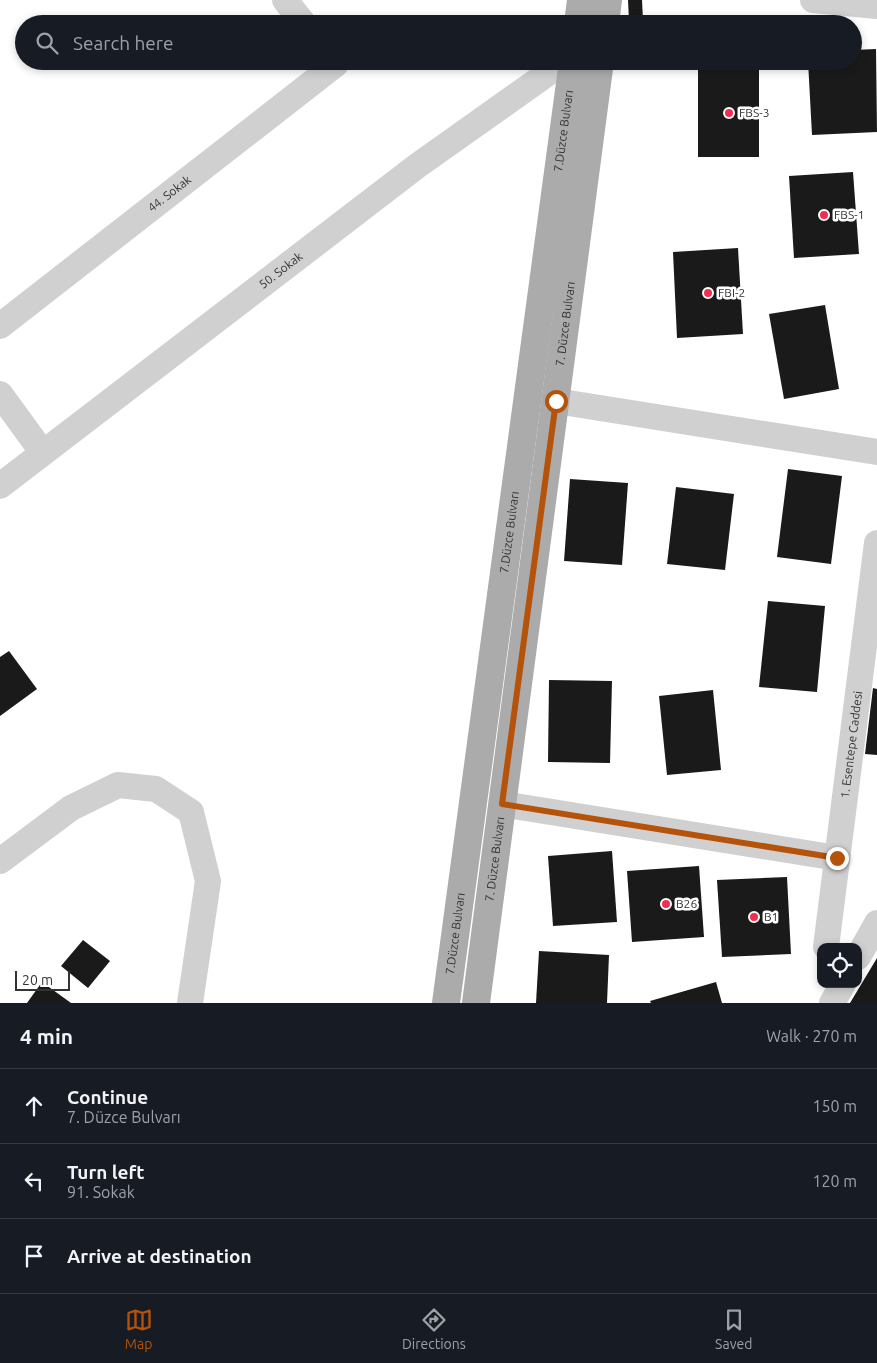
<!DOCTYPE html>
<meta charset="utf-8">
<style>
body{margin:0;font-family:Ubuntu,sans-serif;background:#20242c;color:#f1f3f6}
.controls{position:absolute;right:15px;bottom:15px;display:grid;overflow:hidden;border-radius:10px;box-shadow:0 2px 8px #0003}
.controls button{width:45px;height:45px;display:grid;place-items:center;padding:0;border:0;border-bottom:1px solid #363941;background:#171b24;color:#f1f3f6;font:25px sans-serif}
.scale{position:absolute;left:15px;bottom:12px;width:55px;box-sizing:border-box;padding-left:5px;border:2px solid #333;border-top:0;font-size:14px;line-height:18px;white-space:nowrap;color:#333;-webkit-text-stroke:4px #fff;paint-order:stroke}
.stop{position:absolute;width:15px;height:15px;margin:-11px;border:4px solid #b45309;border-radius:50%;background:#fff}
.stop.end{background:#b45309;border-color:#fff;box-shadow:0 1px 5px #0008}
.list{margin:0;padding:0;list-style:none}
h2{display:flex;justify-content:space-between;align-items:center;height:65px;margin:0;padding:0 20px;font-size:21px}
h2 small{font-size:16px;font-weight:400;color:#9ea1a6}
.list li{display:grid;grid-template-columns:32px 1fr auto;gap:15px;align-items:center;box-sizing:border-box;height:75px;padding:0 20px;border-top:1px solid #363941}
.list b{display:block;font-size:19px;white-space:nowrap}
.list p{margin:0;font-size:16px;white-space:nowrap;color:#9ea1a6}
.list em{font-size:16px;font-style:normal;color:#9ea1a6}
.icon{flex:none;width:28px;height:28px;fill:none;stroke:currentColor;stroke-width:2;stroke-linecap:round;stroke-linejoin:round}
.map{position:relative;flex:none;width:877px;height:1003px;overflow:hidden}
.search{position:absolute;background:#171b24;box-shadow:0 2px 8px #0003;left:15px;right:15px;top:15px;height:55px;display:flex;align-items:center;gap:12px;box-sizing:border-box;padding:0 18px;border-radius:28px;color:#9ea1a6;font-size:19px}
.sheet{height:290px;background:#171b24}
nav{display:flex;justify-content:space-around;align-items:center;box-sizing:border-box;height:70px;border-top:1px solid #363941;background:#171b24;font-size:14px;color:#9ea1a6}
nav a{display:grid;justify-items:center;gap:2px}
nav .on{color:#b45309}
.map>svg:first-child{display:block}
.building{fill:#1a1a1a}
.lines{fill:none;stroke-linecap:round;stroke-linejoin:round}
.minor{stroke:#d0d0d0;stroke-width:26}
.major{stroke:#ababab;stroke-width:28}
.route{stroke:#b45309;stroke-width:6}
.poi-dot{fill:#f02e4f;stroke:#fff;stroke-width:2}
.labels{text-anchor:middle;stroke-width:5;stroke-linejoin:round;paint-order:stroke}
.poi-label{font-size:12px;fill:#333;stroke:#fff;text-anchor:start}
.street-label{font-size:12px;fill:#333;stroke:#fff}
</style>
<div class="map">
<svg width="877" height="1003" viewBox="0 0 877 1003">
<rect width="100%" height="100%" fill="#fff"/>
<g class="building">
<polygon points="628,0 642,0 643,20 629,21"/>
<polygon points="876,49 877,132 812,135 808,61 853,61 853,50"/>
<rect x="698" y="69" width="61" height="88"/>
<polygon points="853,172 859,254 794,258 789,176"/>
<polygon points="738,248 743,334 677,338 673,252"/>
<polygon points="825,305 839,389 784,399 769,314"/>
<polygon points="788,469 842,476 831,564 777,557"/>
<polygon points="570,479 628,483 622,565 564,561"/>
<polygon points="676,487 734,494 725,570 667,564"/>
<polygon points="768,601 825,606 817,692 759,687"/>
<polygon points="9,651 37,689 0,716 0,657"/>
<polygon points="549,680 612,681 610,763 548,762"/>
<polygon points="873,688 877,689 877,755 865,754"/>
<polygon points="713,690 721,770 667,775 659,696"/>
<polygon points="612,851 617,922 553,926 548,856"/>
<polygon points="699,866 704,937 632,942 627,871"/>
<polygon points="787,877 791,954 722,957 717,880"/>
<polygon points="83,940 110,961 88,988 61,966"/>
<polygon points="539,951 609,955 607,1003 536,1003"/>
<polygon points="877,958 877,1003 850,1003"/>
<polygon points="42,982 71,1003 27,1003"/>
<polygon points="716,982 722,1003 651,1003 650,1001"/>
</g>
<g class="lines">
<g class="minor">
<polyline points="285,0 304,24"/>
<polyline points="813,0 877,6"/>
<path id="s1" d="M0,326L336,64L333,61"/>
<polyline points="0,394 43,453"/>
<polyline points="556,401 877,452"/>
<path id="s2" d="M0,486L417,166L565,61"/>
<polyline points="502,804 837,858"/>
<polyline points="0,861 71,808 118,785 156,789 191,812 208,881 190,1003"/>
<path id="s3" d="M826,947L877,543"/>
<polyline points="858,957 877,923"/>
<polyline points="832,1003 843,984"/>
</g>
<g class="major">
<polyline points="578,24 581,0"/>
<polyline points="605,24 608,0"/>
<path id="s4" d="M446,1003L573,61"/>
<path id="s5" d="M476,1003L600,61"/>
</g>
</g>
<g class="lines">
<polyline class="route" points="556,401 502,804 837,858"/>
</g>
<g class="poi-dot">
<circle cx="729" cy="113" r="5"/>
<circle cx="824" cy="215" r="5"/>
<circle cx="708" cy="293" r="5"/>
<circle cx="666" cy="904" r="5"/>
<circle cx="754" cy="917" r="5"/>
</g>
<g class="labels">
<g class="poi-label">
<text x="739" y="117">FBS-3</text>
<text x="834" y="219">FBS-1</text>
<text x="718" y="297">FBI-2</text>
<text x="676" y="908">B26</text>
<text x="764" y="921">B1</text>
</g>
<g class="street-label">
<text dy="4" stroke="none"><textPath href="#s4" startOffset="880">7.Düzce Bulvarı</textPath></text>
<text dy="4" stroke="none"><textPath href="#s1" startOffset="215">44. Sokak</textPath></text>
<text dy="4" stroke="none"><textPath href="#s2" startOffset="354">50. Sokak</textPath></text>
<text dy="4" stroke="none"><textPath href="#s5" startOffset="685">7. Düzce Bulvarı</textPath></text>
<text dy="4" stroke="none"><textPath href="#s4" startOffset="475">7.Düzce Bulvarı</textPath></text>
<text dy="4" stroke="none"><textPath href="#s3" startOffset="204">1. Esentepe Caddesi</textPath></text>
<text dy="4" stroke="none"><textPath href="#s5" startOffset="145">7. Düzce Bulvarı</textPath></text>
<text dy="4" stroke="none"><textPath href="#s4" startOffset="70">7.Düzce Bulvarı</textPath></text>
</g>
</g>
</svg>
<div class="controls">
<button><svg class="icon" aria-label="locate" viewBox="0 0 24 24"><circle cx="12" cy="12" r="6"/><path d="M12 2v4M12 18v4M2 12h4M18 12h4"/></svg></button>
</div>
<div class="scale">20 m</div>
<div class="stop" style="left:556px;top:401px"></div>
<div class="stop end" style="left:837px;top:858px"></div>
<div class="search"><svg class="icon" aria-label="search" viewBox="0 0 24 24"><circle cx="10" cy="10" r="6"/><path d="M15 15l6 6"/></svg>Search here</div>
</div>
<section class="sheet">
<h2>4 min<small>Walk · 270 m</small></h2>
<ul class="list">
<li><svg class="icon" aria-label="ahead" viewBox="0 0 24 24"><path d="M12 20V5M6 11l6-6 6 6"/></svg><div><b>Continue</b><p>7. Düzce Bulvarı</p></div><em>150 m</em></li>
<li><svg class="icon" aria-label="left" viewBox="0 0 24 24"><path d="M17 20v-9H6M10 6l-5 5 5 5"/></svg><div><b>Turn left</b><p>91. Sokak</p></div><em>120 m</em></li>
<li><svg class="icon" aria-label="arrive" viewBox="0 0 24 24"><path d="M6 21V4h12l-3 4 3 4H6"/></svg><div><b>Arrive at destination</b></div></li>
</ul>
</section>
<nav>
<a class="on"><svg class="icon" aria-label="map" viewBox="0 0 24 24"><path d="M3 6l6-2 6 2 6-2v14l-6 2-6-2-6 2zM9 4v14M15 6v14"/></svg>Map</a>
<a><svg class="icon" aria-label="directions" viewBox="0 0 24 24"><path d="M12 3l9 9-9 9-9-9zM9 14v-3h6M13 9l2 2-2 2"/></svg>Directions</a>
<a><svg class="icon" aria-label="saved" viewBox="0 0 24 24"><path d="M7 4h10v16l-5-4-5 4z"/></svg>Saved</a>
</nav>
